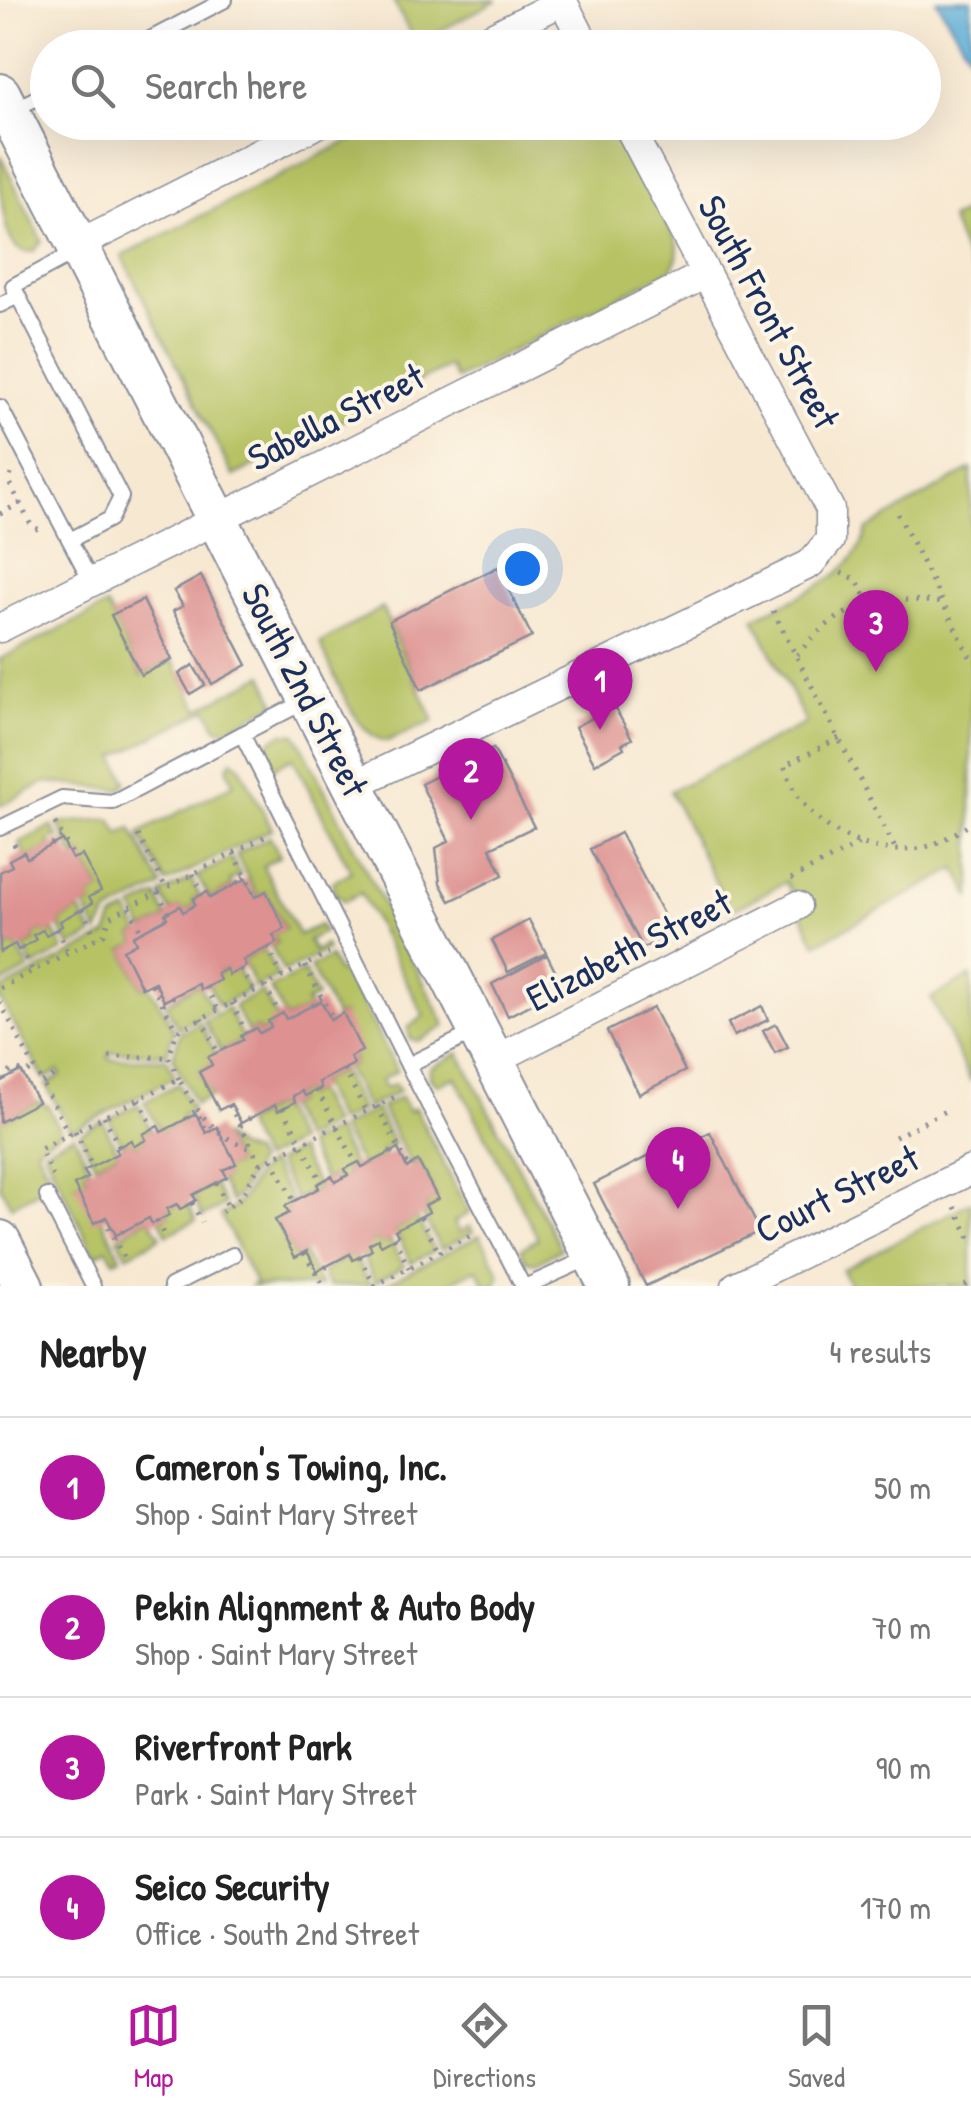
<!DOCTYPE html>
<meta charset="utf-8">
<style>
body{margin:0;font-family:"Patrick Hand",sans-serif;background:#f6f6f6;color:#222}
.you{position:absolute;left:522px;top:568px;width:35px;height:35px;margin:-25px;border:8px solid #fff;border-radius:50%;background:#1a73e8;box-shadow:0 0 0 15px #1a73e833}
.badge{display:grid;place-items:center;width:65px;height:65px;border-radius:50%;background:#b5179e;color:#fff;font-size:32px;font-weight:700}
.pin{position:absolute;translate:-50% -82px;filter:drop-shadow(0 2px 5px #0008)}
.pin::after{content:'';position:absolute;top:52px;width:35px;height:30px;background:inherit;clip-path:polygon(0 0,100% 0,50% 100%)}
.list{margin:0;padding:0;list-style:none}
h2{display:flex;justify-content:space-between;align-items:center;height:130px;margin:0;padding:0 40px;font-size:42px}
h2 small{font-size:32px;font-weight:400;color:#767676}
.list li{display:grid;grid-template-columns:65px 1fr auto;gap:30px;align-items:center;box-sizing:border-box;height:140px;padding:0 40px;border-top:2px solid #e0e0e0}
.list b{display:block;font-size:38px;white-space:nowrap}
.list p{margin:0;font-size:32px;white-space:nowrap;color:#767676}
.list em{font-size:32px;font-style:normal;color:#767676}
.icon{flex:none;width:55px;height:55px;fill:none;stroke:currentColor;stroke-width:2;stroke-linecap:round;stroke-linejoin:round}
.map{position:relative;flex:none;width:971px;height:1286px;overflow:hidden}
.search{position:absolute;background:#fff;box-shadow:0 10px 40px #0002;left:30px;right:30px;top:30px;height:110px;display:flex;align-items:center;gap:25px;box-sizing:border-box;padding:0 35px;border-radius:55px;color:#767676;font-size:38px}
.sheet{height:690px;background:#fff}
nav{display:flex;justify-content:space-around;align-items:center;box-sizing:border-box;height:140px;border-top:2px solid #e0e0e0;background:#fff;font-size:28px;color:#767676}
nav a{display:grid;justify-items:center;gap:5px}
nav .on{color:#b5179e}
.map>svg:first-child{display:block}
.green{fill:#b6c264;stroke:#687861;stroke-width:2.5}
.water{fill:#5dadd7;stroke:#3c6e9a;stroke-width:2.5}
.building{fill:#dd9190}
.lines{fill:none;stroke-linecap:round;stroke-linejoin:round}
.lane-casing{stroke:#898c98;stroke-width:18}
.street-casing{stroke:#898c98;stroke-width:31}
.secondary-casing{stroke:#898c98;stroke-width:44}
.path{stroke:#898c98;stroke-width:5;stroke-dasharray:2.5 8;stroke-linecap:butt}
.lane{stroke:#fff;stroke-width:14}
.street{stroke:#fff;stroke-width:28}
.secondary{stroke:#fff;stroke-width:40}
.labels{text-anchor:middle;stroke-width:8;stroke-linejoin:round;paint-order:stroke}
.street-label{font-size:38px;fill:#1b2f5e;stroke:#fcf5e5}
</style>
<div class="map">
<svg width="971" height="1286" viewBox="0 0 971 1286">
<rect width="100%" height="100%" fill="#fcf5e5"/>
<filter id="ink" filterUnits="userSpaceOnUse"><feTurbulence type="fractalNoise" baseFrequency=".01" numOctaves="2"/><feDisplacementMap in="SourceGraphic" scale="20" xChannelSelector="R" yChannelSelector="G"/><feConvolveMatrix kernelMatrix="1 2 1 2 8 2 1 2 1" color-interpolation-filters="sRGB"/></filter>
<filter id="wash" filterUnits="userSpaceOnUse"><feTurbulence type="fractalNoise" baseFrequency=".0048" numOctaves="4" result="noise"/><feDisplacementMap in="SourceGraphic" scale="40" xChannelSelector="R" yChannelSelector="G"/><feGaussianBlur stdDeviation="2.25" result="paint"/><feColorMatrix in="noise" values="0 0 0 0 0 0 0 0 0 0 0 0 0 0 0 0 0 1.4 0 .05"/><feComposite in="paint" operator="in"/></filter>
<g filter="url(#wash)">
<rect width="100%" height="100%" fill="#f7e8d1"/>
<g class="green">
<polygon points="393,0 497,0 416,44"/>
<polygon points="386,122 615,123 678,245 677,258 671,270 456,379 449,366 233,476 122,256"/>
<path d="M0,155L42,241L34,251C0,262 0,184 0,155Z"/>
<polygon points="971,210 971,270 950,219"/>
<path d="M971,469V898L956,869L816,944L786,882L730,911L670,791L806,723L754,618C796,596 855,579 867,529Z"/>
<polygon points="107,606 141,675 172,660 199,709 263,675 276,703 224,731 216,726 207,709 115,757 127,782 120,790 46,782 0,806 0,659"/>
<path d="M382,608L434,721L387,741C356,739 333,670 320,643Z"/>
<polygon points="283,733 296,734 446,1026 418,1041 410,1039 408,1028 424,1016 361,893 344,901 336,895 332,882 351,872 293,758 273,768 264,758 265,745"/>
<polygon points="232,760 240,766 272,829 166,883 139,833 234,784 227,768"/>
<polygon points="111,819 119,834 131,828 162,886 108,914 98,933 85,907 92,903 89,897 101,890 82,855 75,858 58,823"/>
<polygon points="52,826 58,837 49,842 51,846 27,858 19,843"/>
<polygon points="270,837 280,856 263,866 299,935 320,925 324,932 308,940 314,951 325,945 327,950 284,972 271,946 277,943 273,935 285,928 266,892 257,896 236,854"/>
<polygon points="231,858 240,875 230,881 232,886 210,898 197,876"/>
<polygon points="191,879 200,896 193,899 195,905 183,912 180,907 170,911 161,894"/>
<polygon points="157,896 167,918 144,930 133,908"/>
<polygon points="80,910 93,935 70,947 60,928 62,926 60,921"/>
<polygon points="128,911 139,933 133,936 136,943 123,950 142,988 149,985 174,1030 167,1054 109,1052 109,1059 167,1059 175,1077 73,1130 69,1128 46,1085 61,1075 58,1071 44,1079 0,999 0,991 107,935 113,919"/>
<polygon points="43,930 46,934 54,931 64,950 33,967 23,947 36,941 33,935"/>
<polygon points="15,944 29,969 0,985 0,952"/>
<polygon points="264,949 278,976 255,988 243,960"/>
<polygon points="330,957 338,973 345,970 397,1071 381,1080 385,1088 395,1084 399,1091 367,1108 346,1068 354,1064 343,1014 336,1017 310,967"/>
<polygon points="226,969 238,970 249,990 219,1006 209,986 217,974"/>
<polygon points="304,971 317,997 306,1002 309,1008 286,1019 270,988"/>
<polygon points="971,976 971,1082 931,998"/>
<polygon points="198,984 214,1009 178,1028 166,1004"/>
<polygon points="262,991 276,1017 271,1027 259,1033 256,1028 248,1032 234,1006"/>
<polygon points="228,1008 243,1040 221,1051 204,1021"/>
<polygon points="200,1023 216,1054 212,1065 199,1072 212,1096 195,1104 173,1058 180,1033"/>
<polygon points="459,1053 561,1249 536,1263 526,1261 521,1249 538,1238 455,1077 438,1085 430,1078 430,1068"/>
<polygon points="341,1071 361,1110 338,1122 319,1082"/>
<polygon points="178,1084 192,1110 182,1115 184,1120 161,1132 144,1102"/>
<polygon points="302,1091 305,1096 315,1091 332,1124 303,1140 286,1107 295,1102 293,1096"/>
<polygon points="401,1097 409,1111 415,1108 469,1213 454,1222 459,1232 470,1226 473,1232 441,1249 423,1215 429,1212 425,1205 437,1198 418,1161 411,1165 381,1107"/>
<polygon points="38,1102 48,1106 61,1132 36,1148 53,1183 11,1206 0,1186 0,1122"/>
<polygon points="138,1104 151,1130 143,1134 146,1140 134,1146 131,1141 122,1145 109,1119"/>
<polygon points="275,1105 277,1111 281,1110 297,1142 262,1160 244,1124"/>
<polygon points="376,1109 394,1145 382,1151 384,1156 362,1167 340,1128"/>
<polygon points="103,1121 118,1153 95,1164 80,1133"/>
<polygon points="335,1130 353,1165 345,1169 348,1175 335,1182 332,1176 324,1180 306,1145"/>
<polygon points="74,1135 90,1168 84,1171 88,1178 75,1185 102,1219 121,1258 114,1261 107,1249 95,1256 44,1150"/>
<polygon points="222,1136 238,1148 252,1153 257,1162 239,1194 231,1202 220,1181 226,1177 223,1170 236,1164"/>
<polygon points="298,1150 319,1188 296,1199 276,1162"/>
<path d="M270,1163L292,1202L285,1206L289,1213L276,1221L295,1257L303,1253L321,1286H251L255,1283L221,1215C251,1202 249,1173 270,1163Z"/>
<polygon points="214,1184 225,1205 202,1217 193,1195"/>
<polygon points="971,1202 971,1286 850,1286 842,1270"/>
<polygon points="177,1204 188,1205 196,1220 167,1235 160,1220 169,1215 167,1209"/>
<polygon points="149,1218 161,1237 127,1255 118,1238"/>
<polygon points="417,1218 434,1251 411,1263 395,1230"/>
<polygon points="480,1235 500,1274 495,1286 487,1286 476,1269 444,1286 382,1286"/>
<polygon points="378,1239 381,1244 390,1240 404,1266 375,1282 362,1255 369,1244"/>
<polygon points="350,1254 356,1259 370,1285 329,1286 322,1273"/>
</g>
<polygon class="water" points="936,0 971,0 971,57"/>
<g id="blocks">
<g class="building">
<polygon points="498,567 532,637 421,690 389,621"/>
<polygon points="201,576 247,665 212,684 173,611 183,606 174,591"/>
<polygon points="143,600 172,660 141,675 111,615"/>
<polygon points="193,665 205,685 190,694 179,674"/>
<polygon points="614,706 632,739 622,744 624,748 595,764 575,727"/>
<polygon points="493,748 534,827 490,848 503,875 450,901 440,883 436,848 449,841 421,784"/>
<polygon points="620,833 673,933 643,948 590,849"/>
<polygon points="62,840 72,859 82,855 101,891 89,897 93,903 60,921 62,926 46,935 43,930 33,935 36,940 18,950 15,944 0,952 0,872 12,866 9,860 24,852 27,858"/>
<polygon points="246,879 255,897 266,891 285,929 273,935 277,943 243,960 246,966 241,969 229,975 226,969 217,974 220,980 201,990 198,984 164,1001 155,982 142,988 123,950 136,943 133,936 167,918 165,914 180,906 183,912 195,905 193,899 207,892 210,898"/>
<polygon points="529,920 546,953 508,972 492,940"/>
<polygon points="547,955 563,987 508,1016 492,984"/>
<polygon points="321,1001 331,1020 343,1013 362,1051 350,1057 354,1064 319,1082 321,1088 305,1096 302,1091 293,1096 295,1102 278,1111 275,1105 241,1123 231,1104 219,1110 199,1072 212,1065 208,1057 243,1040 241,1036 256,1028 259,1033 271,1027 268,1021 276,1017 283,1013 286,1019"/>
<polygon points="762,1006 768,1020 734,1036 728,1023"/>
<polygon points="653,1008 685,1071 639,1094 607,1031"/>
<polygon points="776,1024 788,1047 775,1053 763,1031"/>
<polygon points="21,1071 38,1102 0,1122 0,1082"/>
<polygon points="196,1114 206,1133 217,1127 236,1164 223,1170 227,1177 193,1195 196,1200 188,1205 180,1209 177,1204 167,1209 169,1215 152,1224 149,1218 116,1235 106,1217 94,1223 74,1185 88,1178 84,1171 118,1153 115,1149 131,1140 134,1146 146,1140 143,1134 158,1126 161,1132"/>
<polygon points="710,1132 760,1231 646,1286 594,1184 692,1134 695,1140"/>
<polygon points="398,1149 407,1168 418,1161 438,1199 425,1205 429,1212 395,1230 398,1235 394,1238 381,1245 378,1239 369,1244 372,1250 353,1260 350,1254 317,1271 307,1251 295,1257 275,1220 289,1213 285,1206 319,1188 317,1184 332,1176 335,1182 348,1175 345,1169 359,1162 362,1167"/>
</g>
</g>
</g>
<g filter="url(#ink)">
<use href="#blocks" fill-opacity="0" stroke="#898c98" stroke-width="2.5"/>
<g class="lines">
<defs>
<g id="lane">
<polyline points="133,48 225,0"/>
<polyline points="13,110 48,92"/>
<polyline points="0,305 18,296"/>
<polyline points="0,407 92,583"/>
<polyline points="70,540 110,519 121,497 13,286 76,252"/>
<polyline points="242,734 308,700"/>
<polyline points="0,828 62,798 113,802 242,734 408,1065 523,1286"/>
<polyline points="408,1065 475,1032"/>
<polyline points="47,1196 93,1286"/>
<polyline points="171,1286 233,1255"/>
<polyline points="527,1286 589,1258"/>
</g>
<g id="street">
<polyline points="562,0 587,48"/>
<polyline points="470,48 563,1"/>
<polyline points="78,245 321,122"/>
<polyline points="0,628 706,274"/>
<polyline points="354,785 810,564 830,540 830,509 626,122"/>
<polyline points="495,1060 797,906"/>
<polyline points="736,1286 971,1170"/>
</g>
<g id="secondary">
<polyline points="0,94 609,1286"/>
<polyline points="0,1241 23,1286"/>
</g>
</defs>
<use href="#lane" class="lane-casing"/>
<use href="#street" class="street-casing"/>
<use href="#secondary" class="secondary-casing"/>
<g class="path">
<polyline points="11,474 9,482 32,527 41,530"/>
<polyline points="0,514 20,503"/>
<polyline points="898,514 971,659"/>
<polyline points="841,573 856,579 870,603"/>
<polyline points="773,611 896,850"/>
<path d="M797,655C839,604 878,594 942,603"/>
<path d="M839,738L784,766C788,775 792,786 797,795C824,836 881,860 929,846C943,841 958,831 971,824"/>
<polyline points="55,823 74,858"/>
<polyline points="138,835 166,888 270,834"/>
<polyline points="14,844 20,855"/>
<polyline points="51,845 62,837"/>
<polyline points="234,853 256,897"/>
<polyline points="193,874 203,894"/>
<polyline points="791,879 859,844"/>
<polyline points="238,883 236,880 245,876"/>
<polyline points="158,892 168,912"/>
<polyline points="129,907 141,931"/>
<polyline points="82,909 96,938"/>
<polyline points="57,929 68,952"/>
<polyline points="268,947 282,977"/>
<polyline points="21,948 32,970"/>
<polyline points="305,966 333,1019"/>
<polyline points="241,969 254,992"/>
<polyline points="152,984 177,1031"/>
<polyline points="265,986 280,1015"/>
<polyline points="206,987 218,1010"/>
<polyline points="0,988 104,934 110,917 166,888"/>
<polyline points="0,1002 69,1134"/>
<polyline points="232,1003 246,1033"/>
<polyline points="163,1004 174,996"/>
<polyline points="314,1005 313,1002 322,997"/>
<polyline points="201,1018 218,1053"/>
<polyline points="109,1057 169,1057"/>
<polyline points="344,1069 366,1112"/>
<polyline points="0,1078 15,1069 27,1073 34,1068"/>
<polyline points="179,1079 169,1057 177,1031 329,953"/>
<polyline points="42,1083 59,1073"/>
<polyline points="317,1090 356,1163"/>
<polyline points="139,1099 154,1129"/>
<polyline points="229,1105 252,1147"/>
<polyline points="377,1106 409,1167"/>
<polyline points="283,1108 321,1181"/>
<polyline points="104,1116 119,1147"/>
<polyline points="199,1116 207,1132"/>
<polyline points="187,1119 186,1116 195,1112"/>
<polyline points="240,1126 250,1118"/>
<polyline points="75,1131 92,1166"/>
<polyline points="895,1137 949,1109"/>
<polyline points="390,1153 398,1145"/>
<polyline points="272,1159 294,1201"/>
<polyline points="260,1164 401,1094"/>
<path d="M53,1176L40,1149L179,1079C196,1113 216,1137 253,1150L260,1164L242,1196L222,1212"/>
<polyline points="216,1183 229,1208"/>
<polyline points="192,1203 202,1222"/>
<polyline points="955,1207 971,1240"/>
<polyline points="421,1217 439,1253"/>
<polyline points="103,1218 125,1260"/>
<polyline points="157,1221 166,1239"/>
<polyline points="394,1238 409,1268"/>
<polyline points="114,1239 123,1231"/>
<polyline points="304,1253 324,1286"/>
<polyline points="359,1257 375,1286"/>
<polyline points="316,1273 328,1266"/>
<polyline points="374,1286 474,1234"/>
<polyline points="965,1286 970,1283"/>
</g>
<use href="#lane" class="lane"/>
<use href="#street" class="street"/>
<use href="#secondary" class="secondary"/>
</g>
</g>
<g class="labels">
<g class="street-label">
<text transform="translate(769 312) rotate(62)" y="13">South Front Street</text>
<text transform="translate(336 417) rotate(-27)" y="13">Sabella Street</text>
<text transform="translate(305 690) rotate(63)" y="13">South 2nd Street</text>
<text transform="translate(629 950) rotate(-27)" y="13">Elizabeth Street</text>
<text transform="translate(837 1194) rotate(-26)" y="13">Court Street</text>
</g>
</g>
</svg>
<div class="you"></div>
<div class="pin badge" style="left:600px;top:730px">1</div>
<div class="pin badge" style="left:471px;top:820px">2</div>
<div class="pin badge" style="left:876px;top:672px">3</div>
<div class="pin badge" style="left:678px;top:1209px">4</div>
<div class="search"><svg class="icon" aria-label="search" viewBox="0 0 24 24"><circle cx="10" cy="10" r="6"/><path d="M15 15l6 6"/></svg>Search here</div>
</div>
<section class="sheet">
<h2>Nearby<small>4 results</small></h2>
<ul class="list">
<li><span class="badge">1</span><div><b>Cameron's Towing, Inc.</b><p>Shop · Saint Mary Street</p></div><em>50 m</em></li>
<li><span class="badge">2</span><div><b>Pekin Alignment &amp; Auto Body</b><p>Shop · Saint Mary Street</p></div><em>70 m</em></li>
<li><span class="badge">3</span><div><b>Riverfront Park</b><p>Park · Saint Mary Street</p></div><em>90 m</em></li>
<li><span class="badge">4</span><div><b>Seico Security</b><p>Office · South 2nd Street</p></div><em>170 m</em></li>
</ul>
</section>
<nav>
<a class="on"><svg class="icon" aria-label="map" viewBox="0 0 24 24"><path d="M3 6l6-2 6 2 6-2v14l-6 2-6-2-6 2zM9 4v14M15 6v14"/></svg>Map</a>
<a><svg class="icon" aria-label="directions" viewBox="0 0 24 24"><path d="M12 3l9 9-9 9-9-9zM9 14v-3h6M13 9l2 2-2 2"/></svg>Directions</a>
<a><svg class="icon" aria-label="saved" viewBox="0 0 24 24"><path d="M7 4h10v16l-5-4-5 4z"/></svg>Saved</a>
</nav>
